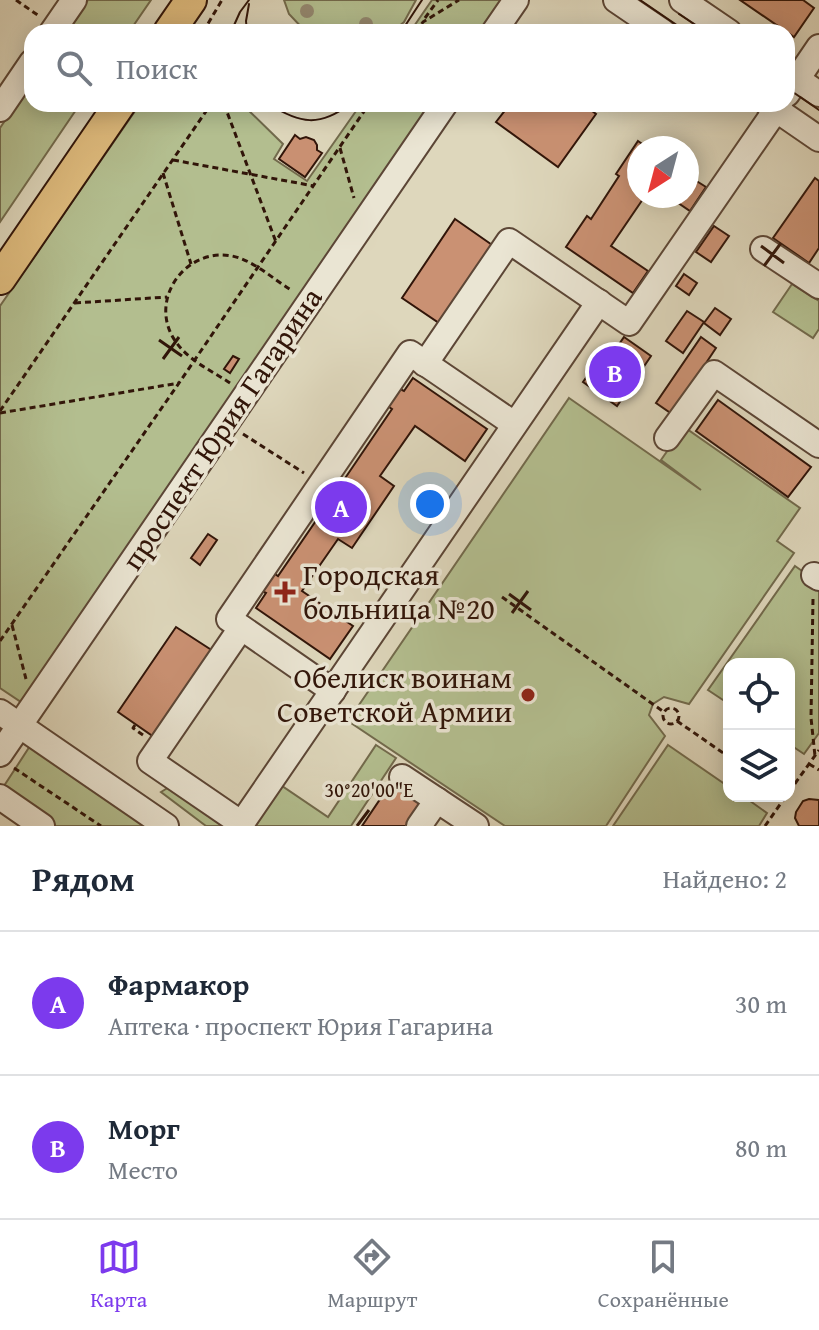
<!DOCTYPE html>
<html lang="ru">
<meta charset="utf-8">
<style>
body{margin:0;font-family:"Gentium Book Plus",serif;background:#f2f2f3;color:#1f2937}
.controls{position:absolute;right:24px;bottom:24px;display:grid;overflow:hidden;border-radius:16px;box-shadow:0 4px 20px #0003}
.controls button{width:72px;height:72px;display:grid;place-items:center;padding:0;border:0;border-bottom:2px solid #e0e1e3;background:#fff;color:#1f2937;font:40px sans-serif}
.compass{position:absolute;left:627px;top:136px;width:72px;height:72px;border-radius:50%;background:#fff;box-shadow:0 4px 20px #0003;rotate:216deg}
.you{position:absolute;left:430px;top:504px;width:28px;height:28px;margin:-20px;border:6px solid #fff;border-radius:50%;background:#1a73e8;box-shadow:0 0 0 12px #1a73e833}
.badge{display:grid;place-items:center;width:52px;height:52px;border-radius:50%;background:#7c3aed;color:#fff;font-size:26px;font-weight:700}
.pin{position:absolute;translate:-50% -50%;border:4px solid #fff;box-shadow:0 2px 8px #0006}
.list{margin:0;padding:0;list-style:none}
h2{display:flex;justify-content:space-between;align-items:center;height:104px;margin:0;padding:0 32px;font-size:34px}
h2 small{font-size:26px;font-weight:400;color:#747a83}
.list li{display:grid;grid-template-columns:52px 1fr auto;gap:24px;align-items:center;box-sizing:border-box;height:144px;padding:0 32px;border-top:2px solid #e0e1e3}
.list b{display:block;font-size:30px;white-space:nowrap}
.list p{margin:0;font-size:26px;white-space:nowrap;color:#747a83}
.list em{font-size:26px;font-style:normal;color:#747a83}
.icon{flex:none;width:44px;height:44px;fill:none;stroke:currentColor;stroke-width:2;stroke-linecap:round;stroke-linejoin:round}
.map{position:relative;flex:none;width:819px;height:826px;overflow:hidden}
.search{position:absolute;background:#fff;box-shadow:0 4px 20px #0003;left:24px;right:24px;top:24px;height:88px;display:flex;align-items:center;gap:20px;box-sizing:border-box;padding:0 28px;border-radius:24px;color:#747a83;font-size:30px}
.sheet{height:392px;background:#fff}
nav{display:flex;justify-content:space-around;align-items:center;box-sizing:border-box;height:112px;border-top:2px solid #e0e1e3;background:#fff;font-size:22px;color:#747a83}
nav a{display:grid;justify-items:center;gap:4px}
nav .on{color:#7c3aed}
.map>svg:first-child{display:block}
.green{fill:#b3be8f;stroke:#726a4c;stroke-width:2}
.building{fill:#ca9173;stroke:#311509;stroke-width:2}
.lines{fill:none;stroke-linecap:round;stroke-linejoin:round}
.minor-casing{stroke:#5c4636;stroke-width:28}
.major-casing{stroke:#311509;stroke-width:34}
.path{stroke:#311509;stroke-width:3;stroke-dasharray:6 4;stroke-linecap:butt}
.minor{stroke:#eae5d3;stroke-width:24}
.major{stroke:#dfbc7e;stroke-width:30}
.tram{stroke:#311509;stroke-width:2}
.tree{fill:#948870}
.ticks{fill:none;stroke:#311509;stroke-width:3}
.poi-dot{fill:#8f2418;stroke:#eae5d3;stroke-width:3}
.labels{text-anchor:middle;stroke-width:7;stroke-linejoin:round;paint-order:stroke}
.street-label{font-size:30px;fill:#311509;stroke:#eae5d3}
.poi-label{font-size:30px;fill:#311509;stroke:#eae5d3;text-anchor:start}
.ticks-label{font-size:20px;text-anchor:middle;fill:#311509;stroke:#eae5d3;stroke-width:7;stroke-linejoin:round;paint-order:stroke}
</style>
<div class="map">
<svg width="819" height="826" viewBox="0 0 819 826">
<rect width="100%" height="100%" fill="#ded7bc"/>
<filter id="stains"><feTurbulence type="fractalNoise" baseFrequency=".0025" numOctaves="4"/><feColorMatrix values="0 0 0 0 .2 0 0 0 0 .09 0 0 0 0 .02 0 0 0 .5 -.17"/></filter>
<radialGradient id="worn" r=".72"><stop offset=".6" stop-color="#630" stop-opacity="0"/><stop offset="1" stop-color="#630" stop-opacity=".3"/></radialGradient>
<g class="green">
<polygon points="88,0 151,0 129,32 66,32"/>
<polygon points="284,0 416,0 404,22 392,32 306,32 289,14"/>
<polygon points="432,0 504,0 482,32 410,32"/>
<polygon points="32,81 32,104 80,104 0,222 0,128"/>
<polygon points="140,104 242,104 283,144 274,159 307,181 361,104 433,104 21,702 0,688 0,306"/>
<polygon points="792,284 819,301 819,329 813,338 773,312"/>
<polygon points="569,398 701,490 661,460 684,427 800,508 777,541 794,553 689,704 664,697 653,704 649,715 665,736 606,826 505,826 348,721"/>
<polygon points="795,566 819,583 819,733 804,754 789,744 789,664 729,664 729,704 708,690"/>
<polygon points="376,745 396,758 351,826 251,826 279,784 328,817"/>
<polygon points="668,745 729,787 729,796 743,796 767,813 759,826 613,826"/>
<polygon points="30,746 147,826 56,826 2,789"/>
<polygon points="174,784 186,801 212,812 223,822 222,826 206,826 161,792"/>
</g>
<g class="building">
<polygon points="740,0 803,0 814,8 794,37"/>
<polygon points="510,104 583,104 596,114 558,167 496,122"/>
<polygon points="295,135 300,139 306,137 314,140 317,145 317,150 322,153 305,177 279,159"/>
<polygon points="638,141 648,148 639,148 639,196 645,196 611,246 648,271 633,293 566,247 587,216 591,219 619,176 616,174"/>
<polygon points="687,175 706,187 690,211 668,196 687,196"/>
<polygon points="815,178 819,181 819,248 809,263 773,238"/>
<polygon points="455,219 495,247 442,325 402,298"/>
<polygon points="714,226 729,236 711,262 696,252"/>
<polygon points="684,274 697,283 689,295 676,286"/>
<polygon points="715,308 731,319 720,335 704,323"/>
<polygon points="687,311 704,322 683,353 666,341"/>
<polygon points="624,337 651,356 617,406 583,382 597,362 591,359 597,351 609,359"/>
<polygon points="701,337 716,348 672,414 656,403"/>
<polygon points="233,356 239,359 230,373 224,369"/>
<polygon points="413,378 487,429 465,461 415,426 380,476 394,486 352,548 338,539 302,591 353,626 330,659 256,608 266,593 260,590 272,572 278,576 335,493 392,409 386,405 398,388 404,391"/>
<polygon points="718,400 811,467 788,497 696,431"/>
<polygon points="208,534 217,540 200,565 191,558"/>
<polygon points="176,627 213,651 154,737 118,712"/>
<polygon points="391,783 421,803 406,826 362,826"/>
<polygon points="809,799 819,800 819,826 799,826 795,818 796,812 803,801"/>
</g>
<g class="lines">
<defs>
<g id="minor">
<polyline points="616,0 663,32"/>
<polyline points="682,0 729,32"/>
<polyline points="52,32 74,0"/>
<polyline points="494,32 516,0"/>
<polyline points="787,72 819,94"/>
<polyline points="787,94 819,47"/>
<polyline points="768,104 819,139"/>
<polyline points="0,109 32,62"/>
<polyline points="763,249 819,286"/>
<polyline points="425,364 509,241 629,323 780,104"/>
<polyline points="667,438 714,373 819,445"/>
<polyline points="814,575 819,578"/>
<polyline points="241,628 150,761 242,824"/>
<polyline points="333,691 229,619 410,353 514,424"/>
<polyline points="0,712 166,826"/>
<polyline points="0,754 445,104"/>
<polyline points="402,777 476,826"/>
<polyline points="0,797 42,826"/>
<polyline points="240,826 599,302"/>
<polyline points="419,826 437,800"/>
</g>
<g id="major">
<polyline points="169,32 191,0"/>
<polyline points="0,279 120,104"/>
</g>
</defs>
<use href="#minor" class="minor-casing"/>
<use href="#major" class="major-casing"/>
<g class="path">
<polyline points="16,0 39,16"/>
<polyline points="425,18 438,0"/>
<polyline points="203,32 222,0"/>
<polyline points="416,32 423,22 459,0"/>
<polyline points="224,104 276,242"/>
<polyline points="340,148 354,198"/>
<polyline points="173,160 314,186"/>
<polyline points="163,173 191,264"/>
<polyline points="75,303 167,297"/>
<path d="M230,383C212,371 188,360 176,342C147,302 184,247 232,256C253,260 273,279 291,290"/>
<polyline points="0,411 211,104"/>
<polyline points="0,413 179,383"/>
<polyline points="243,434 304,473"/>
<polyline points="502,597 664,712"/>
<polyline points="813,599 811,718 815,756"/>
<polyline points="12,625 26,679"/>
<polyline points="0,641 179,383 369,104"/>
<circle cx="671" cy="716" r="8"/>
<polyline points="677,721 729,757"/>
<polyline points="135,725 133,728 143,735"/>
<polyline points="809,764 819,770"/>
<polyline points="14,768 101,826"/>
<polyline points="789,792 819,750"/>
<polyline points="765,826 786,796"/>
</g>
<use href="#minor" class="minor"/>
<use href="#major" class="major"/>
<g class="tram">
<polyline points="640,0 687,32"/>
<polyline points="679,14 706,32"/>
<polyline points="231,32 240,12 249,0"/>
<polyline points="247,32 246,21 249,4"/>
<polyline points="401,32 422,0"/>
<polyline points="787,88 819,110"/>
<path d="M269,104C300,124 320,127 350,104"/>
</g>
</g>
<g class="tree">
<circle cx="307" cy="11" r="7"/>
<circle cx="366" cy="24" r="7"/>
</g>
<path class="ticks" d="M761,246L784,263M764,266L781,243M159,340L182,356M163,359L179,337M509,594L531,610M512,613L528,591M357,826L369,810"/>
<g class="poi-dot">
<path d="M281 580h8v8h8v8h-8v8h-8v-8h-8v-8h8z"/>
<circle cx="528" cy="695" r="8"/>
</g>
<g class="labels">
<g class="street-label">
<text transform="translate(222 429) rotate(-56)" y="10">проспект Юрия Гагарина</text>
</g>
<g class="poi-label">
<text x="303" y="585">Городская<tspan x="303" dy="34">больница №20</tspan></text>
<text x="512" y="688" text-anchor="end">Обелиск воинам<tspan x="512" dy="34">Советской Армии</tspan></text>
</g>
</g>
<g class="ticks-label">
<text x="369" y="797">30°20'00"E</text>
</g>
<rect width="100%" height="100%" filter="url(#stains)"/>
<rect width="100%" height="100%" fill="url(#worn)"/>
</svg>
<div class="controls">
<button><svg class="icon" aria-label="locate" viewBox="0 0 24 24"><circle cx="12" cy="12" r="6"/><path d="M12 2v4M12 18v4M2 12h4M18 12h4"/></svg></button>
<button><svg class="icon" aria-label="layers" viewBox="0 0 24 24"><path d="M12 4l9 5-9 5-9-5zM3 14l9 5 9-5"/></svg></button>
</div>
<svg class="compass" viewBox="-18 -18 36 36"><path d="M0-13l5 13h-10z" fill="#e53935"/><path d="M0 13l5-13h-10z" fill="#747a83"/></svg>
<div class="you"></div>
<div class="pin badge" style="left:341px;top:507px">A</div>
<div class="pin badge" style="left:615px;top:372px">B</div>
<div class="search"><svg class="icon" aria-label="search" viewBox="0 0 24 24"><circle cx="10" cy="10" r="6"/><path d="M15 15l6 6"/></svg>Поиск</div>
</div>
<section class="sheet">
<h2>Рядом<small>Найдено: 2</small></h2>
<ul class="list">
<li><span class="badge">A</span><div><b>Фармакор</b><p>Аптека · проспект Юрия Гагарина</p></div><em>30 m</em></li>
<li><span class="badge">B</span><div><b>Морг</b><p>Место</p></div><em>80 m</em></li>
</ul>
</section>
<nav>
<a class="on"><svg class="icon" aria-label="map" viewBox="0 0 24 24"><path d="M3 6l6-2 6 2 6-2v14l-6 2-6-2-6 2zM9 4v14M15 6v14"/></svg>Карта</a>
<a><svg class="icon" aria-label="directions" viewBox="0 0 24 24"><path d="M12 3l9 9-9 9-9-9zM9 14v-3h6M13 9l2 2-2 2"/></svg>Маршрут</a>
<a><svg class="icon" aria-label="saved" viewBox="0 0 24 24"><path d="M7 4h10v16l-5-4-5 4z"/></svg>Сохранённые</a>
</nav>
